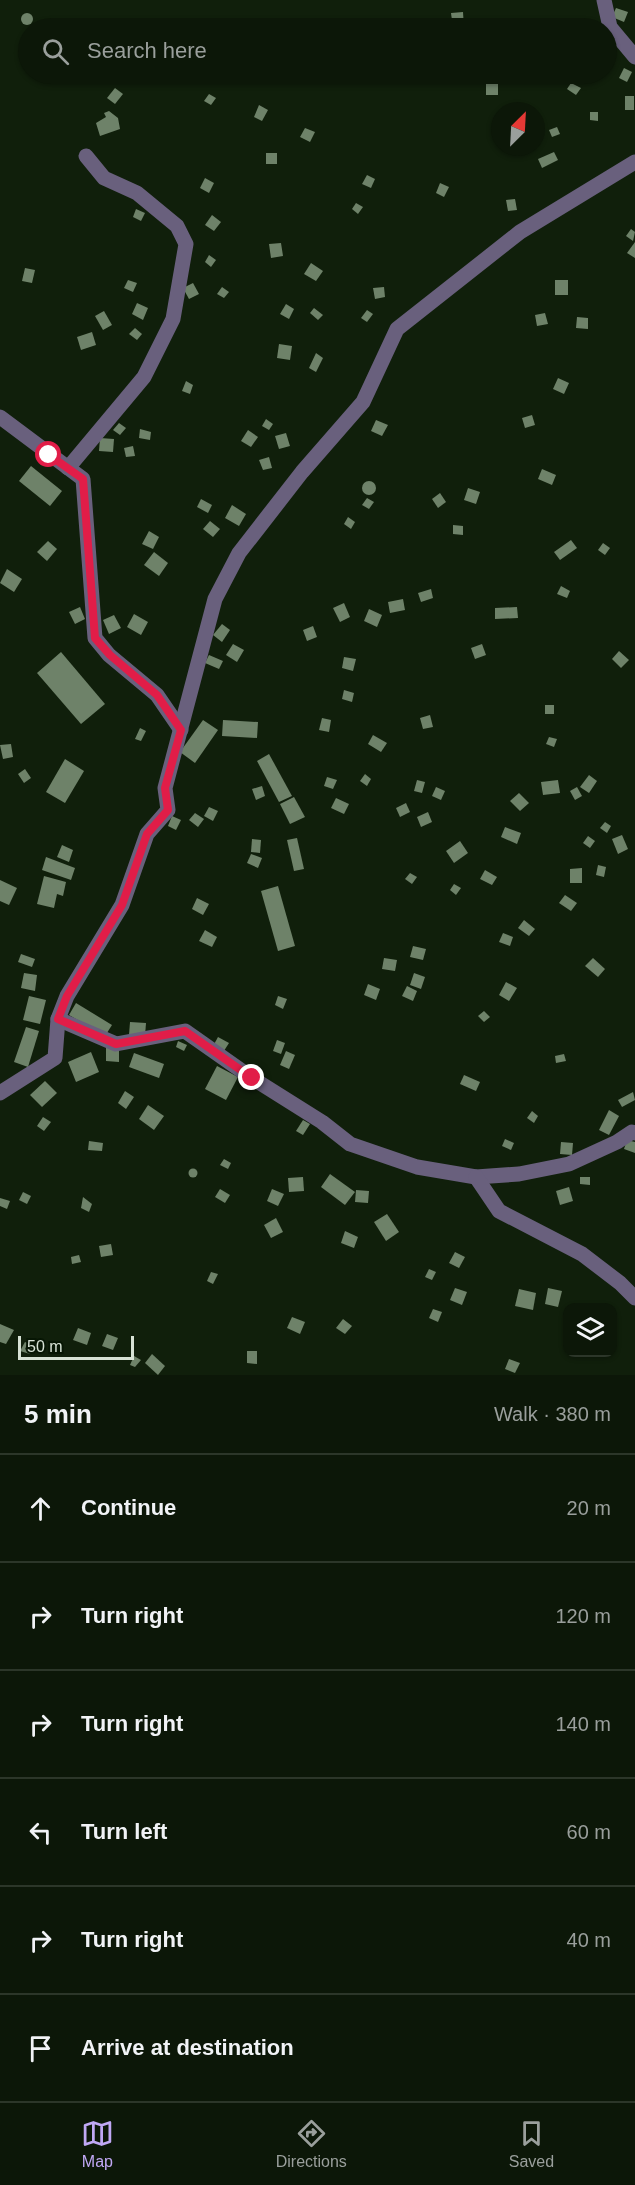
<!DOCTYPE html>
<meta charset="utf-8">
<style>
body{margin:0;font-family:Arial,sans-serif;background:#1a2416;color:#f1f3f6}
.controls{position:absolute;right:18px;bottom:18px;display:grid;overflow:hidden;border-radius:12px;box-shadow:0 2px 4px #0004}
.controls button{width:54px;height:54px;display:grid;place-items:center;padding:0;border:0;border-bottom:2px solid #2c3629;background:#0c1708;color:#f1f3f6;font:30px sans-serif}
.compass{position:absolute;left:491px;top:102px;width:54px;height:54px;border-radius:50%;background:#0c1708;box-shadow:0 2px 4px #0004;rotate:24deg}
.scale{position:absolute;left:18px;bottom:15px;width:116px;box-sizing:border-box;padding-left:6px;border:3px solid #d7e2d5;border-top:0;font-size:16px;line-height:21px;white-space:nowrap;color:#d7e2d5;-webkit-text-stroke:4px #071604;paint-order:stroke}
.stop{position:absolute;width:18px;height:18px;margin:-14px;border:4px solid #e11d48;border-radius:50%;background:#fff}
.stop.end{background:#e11d48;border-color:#fff;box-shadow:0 2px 6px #0008}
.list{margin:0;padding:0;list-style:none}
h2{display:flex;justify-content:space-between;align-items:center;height:78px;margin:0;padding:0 24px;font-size:26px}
h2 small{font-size:20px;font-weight:400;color:#9a9f9c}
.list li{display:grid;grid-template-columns:39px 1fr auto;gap:18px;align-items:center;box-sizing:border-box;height:108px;padding:0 24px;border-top:2px solid #2c3629}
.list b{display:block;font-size:22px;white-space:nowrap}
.list em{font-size:20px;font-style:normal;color:#9a9f9c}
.icon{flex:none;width:33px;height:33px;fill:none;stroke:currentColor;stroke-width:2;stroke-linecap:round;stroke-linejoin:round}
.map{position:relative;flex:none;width:635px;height:1375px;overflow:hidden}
.search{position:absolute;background:#0c1708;box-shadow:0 2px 4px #0004;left:18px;right:18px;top:18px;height:66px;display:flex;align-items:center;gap:15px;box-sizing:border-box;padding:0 21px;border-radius:33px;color:#9a9f9c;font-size:22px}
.sheet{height:726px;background:#0c1708}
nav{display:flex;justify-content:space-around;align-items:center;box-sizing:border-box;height:84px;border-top:2px solid #2c3629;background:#0c1708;font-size:16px;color:#9a9f9c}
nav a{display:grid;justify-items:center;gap:3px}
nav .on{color:#c0a8f4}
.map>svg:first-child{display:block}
.building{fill:#6e8269}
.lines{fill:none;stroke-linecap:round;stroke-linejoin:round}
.minor{stroke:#69607d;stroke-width:15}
.route{stroke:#e11d48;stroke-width:8}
</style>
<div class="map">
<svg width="635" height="1375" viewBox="0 0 635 1375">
<rect width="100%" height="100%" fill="#101f0b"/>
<g class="building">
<polygon points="616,8 628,12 624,22 612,17"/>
<polygon points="463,12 464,27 453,28 451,13"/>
<circle cx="27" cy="19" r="6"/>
<polygon points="624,68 632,72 627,82 619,78"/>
<polygon points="261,74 273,74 275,78 266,83"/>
<rect x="486" y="83" width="12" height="12"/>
<polygon points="571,83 581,88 576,95 567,89"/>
<polygon points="115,88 123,94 115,104 107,98"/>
<polygon points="209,94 216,98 211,105 204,101"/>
<rect x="625" y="96" width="9" height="14"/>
<polygon points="259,105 268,110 262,121 254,117"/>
<polygon points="109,111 118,118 120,129 100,136 96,123 106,117 104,113"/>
<polygon points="590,112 598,112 598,121 590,120"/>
<polygon points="557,127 560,134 552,137 549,130"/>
<polygon points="305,128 315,132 310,142 300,137"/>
<polygon points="554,152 558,160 542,168 538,159"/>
<rect x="266" y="153" width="11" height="11"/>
<polygon points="367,175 375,179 371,188 362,184"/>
<polygon points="205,178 214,183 209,193 200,188"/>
<polygon points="440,183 449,187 444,197 436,193"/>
<polygon points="515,199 517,210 508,211 506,200"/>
<polygon points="356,203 363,207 358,214 352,209"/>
<polygon points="136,209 145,213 141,221 133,217"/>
<polygon points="212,215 221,222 214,231 205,225"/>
<polygon points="631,229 635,232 633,241 626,236"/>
<polygon points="635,242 635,258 627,253"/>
<polygon points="281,243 283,256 271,258 269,244"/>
<polygon points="209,255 216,260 211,267 205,262"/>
<polygon points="311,263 323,271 316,281 304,274"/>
<polygon points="25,268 35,270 32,283 22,281"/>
<polygon points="128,280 137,283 133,292 124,288"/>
<rect x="555" y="280" width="13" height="15"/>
<polygon points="193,283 199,294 189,299 183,288"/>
<polygon points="222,287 229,292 224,298 217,294"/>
<polygon points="384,287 385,297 375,299 373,288"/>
<polygon points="137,303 148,308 143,320 132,314"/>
<polygon points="286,304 294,309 289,319 280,314"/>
<polygon points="314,308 323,315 318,320 310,313"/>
<polygon points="367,310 373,314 367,322 361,318"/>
<polygon points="104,311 112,325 103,330 95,316"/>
<polygon points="545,313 548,324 537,326 535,315"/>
<polygon points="577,317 588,318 588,329 576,328"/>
<polygon points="135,328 142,334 137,340 129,334"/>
<polygon points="92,332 96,345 81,350 77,337"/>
<polygon points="279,344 292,346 290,360 277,358"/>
<polygon points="316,353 323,358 316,372 309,368"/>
<polygon points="558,378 569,383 564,394 553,389"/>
<polygon points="186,381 193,385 190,394 182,391"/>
<polygon points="532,415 535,425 525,428 522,418"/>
<polygon points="266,419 273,424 269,430 262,426"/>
<polygon points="376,420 388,425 382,436 371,431"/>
<polygon points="119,423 126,428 120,435 113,430"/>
<polygon points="140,429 151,432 150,440 139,438"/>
<polygon points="248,430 258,437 251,447 241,441"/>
<polygon points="286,433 290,446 279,449 275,436"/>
<polygon points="100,438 114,439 113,452 99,451"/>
<polygon points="133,446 135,456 126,457 124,448"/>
<polygon points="269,457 272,468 263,470 259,460"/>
<polygon points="31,466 62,491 50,506 19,481"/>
<polygon points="542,469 556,475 552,485 538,479"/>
<circle cx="369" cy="488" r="7"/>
<polygon points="468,488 480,492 476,504 464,500"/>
<polygon points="440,493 446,502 438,508 432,499"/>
<polygon points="367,498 374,502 369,509 362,505"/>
<polygon points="201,499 212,505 208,513 197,507"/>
<polygon points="232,505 246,514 239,526 225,518"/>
<polygon points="348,517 355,522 351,529 344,524"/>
<polygon points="210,521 220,529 213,537 203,529"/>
<polygon points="453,525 463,526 463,535 453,534"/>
<polygon points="149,531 159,537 153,549 142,544"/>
<polygon points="571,540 577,548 560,560 554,552"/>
<polygon points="48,541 57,549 47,561 37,552"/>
<polygon points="603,543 610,548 605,555 598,550"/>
<polygon points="154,552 168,563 159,576 144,565"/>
<polygon points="7,569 22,579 14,592 0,583"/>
<polygon points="561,586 570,591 567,598 557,594"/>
<polygon points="431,589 433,598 421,602 418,593"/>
<polygon points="403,599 405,610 390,613 388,602"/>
<polygon points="344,603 350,617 340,622 333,608"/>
<polygon points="80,607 85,619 75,624 69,612"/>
<polygon points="517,607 518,618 495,619 495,608"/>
<polygon points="369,609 382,615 377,627 364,621"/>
<polygon points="134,614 148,622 141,635 127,627"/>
<polygon points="114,615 121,628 109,634 103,620"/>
<polygon points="222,624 230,630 222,642 213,635"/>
<polygon points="313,626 317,637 307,641 303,630"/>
<polygon points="233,644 244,650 237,662 226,655"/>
<polygon points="482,644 486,655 475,659 471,648"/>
<polygon points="619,651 629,660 621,668 612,659"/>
<polygon points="61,652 105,704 81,724 37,673"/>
<polygon points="209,655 223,661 219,669 205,663"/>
<polygon points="344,657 356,659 353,671 342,668"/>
<polygon points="344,690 354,693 352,702 342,699"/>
<rect x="545" y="705" width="9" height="9"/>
<polygon points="430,715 433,727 423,729 420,718"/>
<polygon points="322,718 331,720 329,732 319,730"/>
<polygon points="203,720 218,730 195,763 180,752"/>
<polygon points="223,720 258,722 257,738 222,736"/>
<polygon points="140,728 146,731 141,741 135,739"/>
<polygon points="373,735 387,743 381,752 368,744"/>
<polygon points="549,737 557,739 554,747 546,744"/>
<polygon points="11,744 13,757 3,759 0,745"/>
<polygon points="269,754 292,796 279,802 257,761"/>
<polygon points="65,759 84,771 65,803 46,792"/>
<polygon points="25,769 31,778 24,783 18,774"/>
<polygon points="365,774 371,779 367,786 360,781"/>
<polygon points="589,775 597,781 589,793 580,787"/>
<polygon points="327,777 337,780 333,789 324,786"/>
<polygon points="417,780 425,782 422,793 414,791"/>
<polygon points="558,780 560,793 543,795 541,782"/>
<polygon points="262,786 265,796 256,800 252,789"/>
<polygon points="436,787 445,791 441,800 432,796"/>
<polygon points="577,787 582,796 575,800 570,791"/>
<polygon points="519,793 529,803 520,811 510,801"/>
<polygon points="294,797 305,817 290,824 280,804"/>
<polygon points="336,798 349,804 344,814 331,808"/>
<polygon points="406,803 410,812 400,817 396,808"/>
<polygon points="209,807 218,811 213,821 204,816"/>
<polygon points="428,812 432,822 421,827 417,817"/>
<polygon points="195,813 204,819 198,827 189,820"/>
<polygon points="172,816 181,820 176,830 168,826"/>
<polygon points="605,822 611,826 607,833 600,828"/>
<polygon points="505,827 521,833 517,844 501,837"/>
<polygon points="622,835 628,849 618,854 612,839"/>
<polygon points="588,836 595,841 590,848 583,843"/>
<polygon points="297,838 304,869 294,871 287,840"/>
<polygon points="252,839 261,840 260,853 251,852"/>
<polygon points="460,841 468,853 454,863 446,851"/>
<polygon points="62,845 73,850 69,862 57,857"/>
<polygon points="251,854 262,858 258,868 247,863"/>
<polygon points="46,857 75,868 71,880 42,870"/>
<polygon points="598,865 606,867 604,877 596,875"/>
<polygon points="582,868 582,883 570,883 570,869"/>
<polygon points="485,870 497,877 492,885 480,879"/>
<polygon points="410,873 417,877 412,884 405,879"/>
<polygon points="44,876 66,882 63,896 57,894 54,908 37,904"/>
<polygon points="0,880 17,888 9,905 0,901"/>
<polygon points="454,884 461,888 456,895 450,890"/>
<polygon points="278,886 295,946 278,951 261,891"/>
<polygon points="565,895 577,903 571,911 559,903"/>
<polygon points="197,898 209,904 203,915 192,909"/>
<polygon points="524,920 535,929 529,936 518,928"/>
<polygon points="205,930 217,937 212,947 199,941"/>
<polygon points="503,933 513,937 510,946 499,942"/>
<polygon points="413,946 426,949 423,960 410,957"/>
<polygon points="21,954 35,959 32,967 18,962"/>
<polygon points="384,958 397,960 395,971 382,969"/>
<polygon points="593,958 605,969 598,977 585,966"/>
<polygon points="24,973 37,975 35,991 21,988"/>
<polygon points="414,973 425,977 421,989 410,985"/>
<polygon points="506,982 517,988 509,1001 499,995"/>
<polygon points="368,984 380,989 376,1000 364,995"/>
<polygon points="407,986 417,991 413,1001 402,996"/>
<polygon points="29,996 46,1000 40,1024 23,1020"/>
<polygon points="278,996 287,999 283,1009 275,1005"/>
<polygon points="76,1003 112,1025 105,1036 69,1015"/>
<polygon points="484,1011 490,1017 484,1022 478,1016"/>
<polygon points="130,1022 146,1023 145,1036 129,1035"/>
<polygon points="26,1027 39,1031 28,1067 14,1062"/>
<polygon points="218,1037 229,1043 222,1054 212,1048"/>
<polygon points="277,1040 285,1043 281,1054 273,1051"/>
<polygon points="178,1041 187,1045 184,1051 176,1047"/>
<polygon points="106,1048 119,1048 119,1062 106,1061"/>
<polygon points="286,1051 295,1055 289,1069 280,1065"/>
<polygon points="91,1052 99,1072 76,1082 68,1062"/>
<polygon points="134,1053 164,1064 159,1078 129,1067"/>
<polygon points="564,1054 566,1061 556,1063 555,1056"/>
<polygon points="217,1066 238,1077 226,1100 205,1089"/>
<polygon points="464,1075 480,1082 476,1091 460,1084"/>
<polygon points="45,1081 57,1093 42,1107 30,1095"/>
<polygon points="125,1091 134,1097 126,1109 118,1103"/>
<polygon points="633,1092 635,1100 622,1107 618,1100"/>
<polygon points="148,1105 164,1116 154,1130 139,1119"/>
<polygon points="609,1110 619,1116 609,1135 599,1130"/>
<polygon points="532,1111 538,1116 534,1123 527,1118"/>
<polygon points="43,1117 51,1122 44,1131 37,1126"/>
<polygon points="303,1120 310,1124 303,1135 296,1131"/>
<polygon points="505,1139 514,1143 511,1150 502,1146"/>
<polygon points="627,1140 635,1142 635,1153 624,1149"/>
<polygon points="89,1141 103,1143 102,1151 88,1150"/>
<polygon points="561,1142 573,1143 572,1155 560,1154"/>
<polygon points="224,1159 231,1163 228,1169 220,1165"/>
<circle cx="193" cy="1173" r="4.5"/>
<polygon points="330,1174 355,1192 345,1205 321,1187"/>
<polygon points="303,1177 304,1191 289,1192 288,1178"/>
<polygon points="580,1177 590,1177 590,1185 580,1184"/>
<polygon points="569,1187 573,1201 560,1205 556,1191"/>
<polygon points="220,1189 230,1195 225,1203 215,1197"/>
<polygon points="272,1189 284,1194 278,1206 267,1201"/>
<polygon points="356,1190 369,1191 368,1203 355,1202"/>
<polygon points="23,1192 31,1196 27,1204 19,1200"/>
<polygon points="83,1197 92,1204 89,1212 81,1208"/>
<polygon points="0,1198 10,1201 7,1209 0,1206"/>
<polygon points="387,1214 399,1232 386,1241 374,1222"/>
<polygon points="276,1218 283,1232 271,1238 264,1225"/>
<polygon points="345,1231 358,1237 354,1248 341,1243"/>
<polygon points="111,1244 113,1255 101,1257 99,1246"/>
<polygon points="455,1252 465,1257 459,1268 449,1263"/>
<polygon points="79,1255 81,1262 72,1264 71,1257"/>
<polygon points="429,1269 436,1272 432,1280 425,1277"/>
<polygon points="211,1272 218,1274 213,1284 207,1281"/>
<polygon points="455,1288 467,1292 462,1305 450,1300"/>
<polygon points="548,1288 562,1291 558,1307 545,1304"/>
<polygon points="519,1289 536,1293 533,1310 515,1306"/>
<polygon points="433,1309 442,1312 438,1322 429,1318"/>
<polygon points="292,1317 305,1322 300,1334 287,1328"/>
<polygon points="343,1319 352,1326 345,1334 336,1328"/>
<polygon points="0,1324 14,1330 6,1344 0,1342"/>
<polygon points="78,1328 91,1333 87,1345 73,1340"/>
<polygon points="107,1334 118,1338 113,1350 102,1346"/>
<polygon points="25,1342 34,1346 30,1354 20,1351"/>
<polygon points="247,1351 257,1351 257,1364 247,1363"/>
<polygon points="152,1354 165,1366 158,1375 145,1363"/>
<polygon points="134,1356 141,1360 135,1367 130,1365"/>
<polygon points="509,1359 520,1363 515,1373 505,1369"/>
</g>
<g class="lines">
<g class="minor">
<polyline points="604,0 610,27 635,57"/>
<polyline points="0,417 83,479 95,638 109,655 157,695 181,730"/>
<polyline points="68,468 144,377 173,319 186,244 177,226 137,193 104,178 86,156"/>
<polyline points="58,1019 116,1044 185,1031 252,1078 322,1122 350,1144 417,1167 476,1177 519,1174 569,1164 617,1142 632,1132 635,1133"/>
<polyline points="0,1093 55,1058 58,1019 67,996 122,905 147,834 168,810 165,788 215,599 239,553 302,472 363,402 397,329 520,232 635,162"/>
<polyline points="476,1177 499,1211 582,1254 620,1283 635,1298"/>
</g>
</g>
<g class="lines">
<polyline class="route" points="49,455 83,479 95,638 110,655 157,695 181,730 165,788 168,810 147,834 122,905 67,996 58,1019 116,1044 185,1031 252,1078"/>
</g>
</svg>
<div class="controls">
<button><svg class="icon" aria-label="layers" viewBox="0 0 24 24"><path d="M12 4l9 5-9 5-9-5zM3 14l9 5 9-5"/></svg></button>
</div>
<svg class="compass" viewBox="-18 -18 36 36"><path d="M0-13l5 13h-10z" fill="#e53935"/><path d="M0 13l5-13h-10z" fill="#9a9f9c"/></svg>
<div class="scale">50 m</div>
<div class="stop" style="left:49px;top:455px"></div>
<div class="stop end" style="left:252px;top:1078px"></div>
<div class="search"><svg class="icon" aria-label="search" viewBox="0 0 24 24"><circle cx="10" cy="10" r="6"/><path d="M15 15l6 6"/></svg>Search here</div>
</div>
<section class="sheet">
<h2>5 min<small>Walk · 380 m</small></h2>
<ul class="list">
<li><svg class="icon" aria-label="ahead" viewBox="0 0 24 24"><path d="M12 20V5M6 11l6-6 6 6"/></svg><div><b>Continue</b></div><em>20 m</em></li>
<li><svg class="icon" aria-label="right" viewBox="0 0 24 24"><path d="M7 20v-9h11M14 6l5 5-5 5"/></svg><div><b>Turn right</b></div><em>120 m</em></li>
<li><svg class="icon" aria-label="right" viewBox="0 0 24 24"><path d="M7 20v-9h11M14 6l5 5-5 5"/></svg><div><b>Turn right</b></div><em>140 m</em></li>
<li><svg class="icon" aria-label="left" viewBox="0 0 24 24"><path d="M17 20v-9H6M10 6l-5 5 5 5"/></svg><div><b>Turn left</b></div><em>60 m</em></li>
<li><svg class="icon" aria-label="right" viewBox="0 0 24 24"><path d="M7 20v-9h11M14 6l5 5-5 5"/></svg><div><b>Turn right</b></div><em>40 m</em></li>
<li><svg class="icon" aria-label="arrive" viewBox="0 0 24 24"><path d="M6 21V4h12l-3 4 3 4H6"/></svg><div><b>Arrive at destination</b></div></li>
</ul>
</section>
<nav>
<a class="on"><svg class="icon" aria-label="map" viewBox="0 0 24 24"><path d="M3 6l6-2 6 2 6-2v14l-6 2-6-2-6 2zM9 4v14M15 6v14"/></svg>Map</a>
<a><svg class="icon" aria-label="directions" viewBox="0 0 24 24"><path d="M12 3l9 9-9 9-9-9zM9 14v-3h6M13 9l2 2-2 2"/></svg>Directions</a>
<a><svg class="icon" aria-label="saved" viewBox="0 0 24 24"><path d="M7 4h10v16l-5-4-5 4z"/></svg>Saved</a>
</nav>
